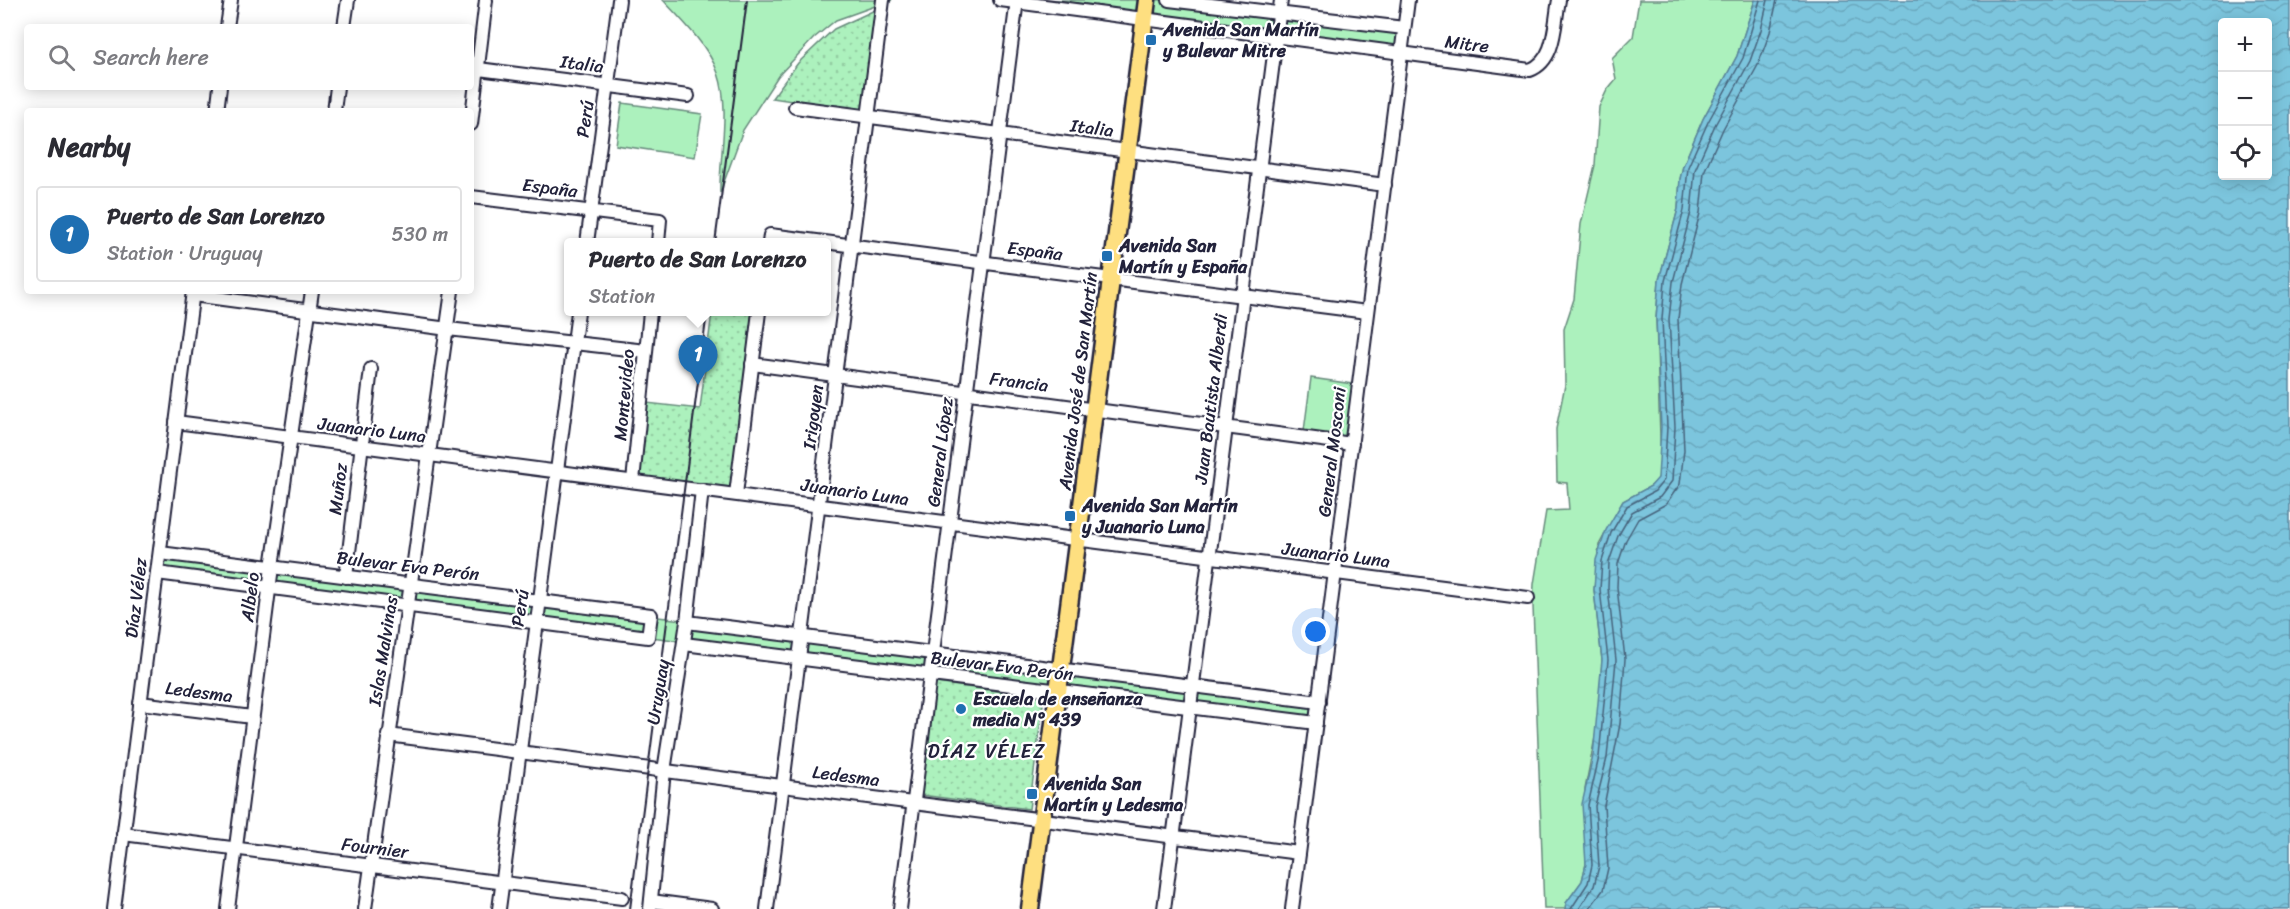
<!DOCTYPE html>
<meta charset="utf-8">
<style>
body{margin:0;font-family:Sriracha,sans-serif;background:#f2f2f3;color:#2b2b33}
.controls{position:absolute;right:18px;top:18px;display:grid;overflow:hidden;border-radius:6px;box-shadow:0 3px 15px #0003}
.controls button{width:54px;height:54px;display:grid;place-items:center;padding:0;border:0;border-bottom:2px solid #e1e1e2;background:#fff;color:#2b2b33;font:30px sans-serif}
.you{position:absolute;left:1316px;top:632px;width:21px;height:21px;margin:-15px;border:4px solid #fff;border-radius:50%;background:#1a73e8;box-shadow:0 0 0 9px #1a73e833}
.badge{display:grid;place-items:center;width:39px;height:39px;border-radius:50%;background:#1f6fb2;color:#fff;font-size:20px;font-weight:700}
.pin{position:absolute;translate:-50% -50px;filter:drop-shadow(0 2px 3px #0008)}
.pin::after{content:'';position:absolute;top:32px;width:21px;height:18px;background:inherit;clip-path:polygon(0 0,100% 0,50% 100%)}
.popup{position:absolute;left:564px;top:238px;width:267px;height:78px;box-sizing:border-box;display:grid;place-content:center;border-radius:6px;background:#fff;filter:drop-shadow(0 2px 4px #0005);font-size:20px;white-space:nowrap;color:#7c7c81}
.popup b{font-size:22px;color:#2b2b33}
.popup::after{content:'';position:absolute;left:50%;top:100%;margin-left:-12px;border:12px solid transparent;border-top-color:#fff}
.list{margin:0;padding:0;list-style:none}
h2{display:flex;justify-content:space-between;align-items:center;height:78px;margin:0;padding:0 24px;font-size:26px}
h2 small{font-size:20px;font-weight:400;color:#7c7c81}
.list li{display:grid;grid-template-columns:39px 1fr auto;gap:18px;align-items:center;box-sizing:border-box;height:96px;margin:0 12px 12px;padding:0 12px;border:2px solid #e1e1e2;border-radius:6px}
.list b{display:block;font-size:22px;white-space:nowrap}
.list p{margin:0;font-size:20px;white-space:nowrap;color:#7c7c81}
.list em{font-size:20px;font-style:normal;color:#7c7c81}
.icon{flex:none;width:33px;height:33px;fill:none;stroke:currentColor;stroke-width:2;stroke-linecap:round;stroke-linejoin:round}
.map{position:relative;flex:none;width:2290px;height:909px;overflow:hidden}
.search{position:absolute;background:#fff;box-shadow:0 3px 15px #0003;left:24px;top:24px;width:450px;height:66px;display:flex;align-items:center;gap:15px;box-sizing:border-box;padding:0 21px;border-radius:6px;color:#7c7c81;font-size:22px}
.panel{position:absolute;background:#fff;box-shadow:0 3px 15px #0003;left:24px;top:108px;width:450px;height:186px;border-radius:6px}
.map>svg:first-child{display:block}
.green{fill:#acf1bd;stroke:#678a7c;stroke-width:1.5}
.park{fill:url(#park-dots);stroke:#678a7c;stroke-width:1.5}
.water{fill:url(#water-waves);stroke:#58849c;stroke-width:1.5;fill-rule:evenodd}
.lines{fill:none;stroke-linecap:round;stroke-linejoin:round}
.shore{stroke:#46637c;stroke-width:1.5}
.minor-casing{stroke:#22223b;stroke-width:16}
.major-casing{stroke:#22223b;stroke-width:21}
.minor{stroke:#fff;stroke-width:12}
.major{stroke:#fedf80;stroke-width:16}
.rail{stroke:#22223b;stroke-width:2}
.poi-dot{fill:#1f6fb2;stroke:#fff;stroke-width:2}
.labels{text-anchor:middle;stroke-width:4.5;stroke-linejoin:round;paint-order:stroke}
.poi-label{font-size:18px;font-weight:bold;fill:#22223b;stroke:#fff;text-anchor:start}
.street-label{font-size:18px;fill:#22223b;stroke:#fff}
.neighbourhood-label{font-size:20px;letter-spacing:1.5px;fill:#22223b;stroke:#fff}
</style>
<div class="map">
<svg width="2290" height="909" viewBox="0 0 2290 909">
<defs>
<pattern id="park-dots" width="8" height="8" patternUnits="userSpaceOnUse" patternTransform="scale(1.5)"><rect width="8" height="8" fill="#acf1bd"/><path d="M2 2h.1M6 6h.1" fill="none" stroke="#94cea3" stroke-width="1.8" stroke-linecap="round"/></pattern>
<pattern id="water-waves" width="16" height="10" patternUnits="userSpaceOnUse" patternTransform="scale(1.5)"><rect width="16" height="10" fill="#7cc5dd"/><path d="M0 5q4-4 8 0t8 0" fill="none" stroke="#6ba9bf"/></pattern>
</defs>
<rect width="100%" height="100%" fill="#fff"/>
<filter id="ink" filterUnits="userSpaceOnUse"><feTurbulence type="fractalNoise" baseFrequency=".0167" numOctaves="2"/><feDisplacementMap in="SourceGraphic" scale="12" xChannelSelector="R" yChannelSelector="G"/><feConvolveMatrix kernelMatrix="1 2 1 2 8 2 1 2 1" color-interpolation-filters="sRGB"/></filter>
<g filter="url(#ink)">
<g class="green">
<path d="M663,0H892L836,20L814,38L778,76L743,130L720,193C719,155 731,110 718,73C709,47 682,20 663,0Z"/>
<polygon points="1000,0 1169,0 1404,28 1400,53"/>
<polygon points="1639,0 1755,0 1737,56 1703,119 1683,166 1680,179 1678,209 1659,280 1656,319 1661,465 1658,479 1651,486 1623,501 1599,545 1594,590 1602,660 1598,722 1585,789 1586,864 1582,881 1566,903 1565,909 1544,909 1533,606 1534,584 1546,511 1569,510 1567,483 1557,482 1556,429 1565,385 1564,329 1574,299 1581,224 1595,165 1599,107 1607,90 1616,79 1612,58 1633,37"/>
<polygon points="622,103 702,114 695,157 616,145"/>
<polygon points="1311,378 1353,384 1347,437 1304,431"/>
<polygon points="160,553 1319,702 1316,723 684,644 674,640 157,573"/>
</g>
<g class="park">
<polygon points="877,9 865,112 772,98 798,63 834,29"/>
<polygon points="712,312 752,312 731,487 640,477 647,403 700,409"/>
<polygon points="935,683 1044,697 1029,809 921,795"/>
</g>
<path class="water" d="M1755,0H2290V909H1565L1566,903L1582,881L1586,864L1582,804L1593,756L1602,660L1594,590L1596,560L1606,530L1623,501L1651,486L1658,478L1661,427L1656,319L1659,280L1678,209L1680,179L1683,166L1703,119L1737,56ZM2222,22H2268V176H2222Z"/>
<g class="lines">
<g class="shore">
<polyline points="1571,909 1588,883 1592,865 1588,805 1599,757 1608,660 1600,589 1602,561 1611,533 1627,506 1655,491 1664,480 1667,427 1662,319 1665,281 1684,210 1688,167 1708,122 1743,58 1760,0"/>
<polyline points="1579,909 1594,886 1599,866 1595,806 1607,758 1616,660 1608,588 1609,562 1618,536 1632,512 1660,497 1672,481 1675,427 1669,319 1673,282 1691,212 1695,170 1715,125 1750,61 1761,30 1768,0"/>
<polyline points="1589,909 1603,890 1608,868 1604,806 1620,724 1625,659 1617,587 1618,564 1626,540 1638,519 1666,504 1680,484 1684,450 1678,319 1682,284 1700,213 1704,172 1723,129 1758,65 1770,32 1777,0"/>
</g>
<defs>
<g id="minor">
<path d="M1000,0L1530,70C1556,60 1554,25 1559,0"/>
<polyline points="1169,0 1404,28"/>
<polyline points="227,27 231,0"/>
<polyline points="344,27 348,0"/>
<polyline points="471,68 688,96"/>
<polyline points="795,107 1385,185"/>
<polyline points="217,111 220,87"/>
<polyline points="334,111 337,87"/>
<polyline points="471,124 486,0"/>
<polyline points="471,197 660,220 658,243"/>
<polyline points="587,243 619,0"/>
<polyline points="769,243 770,235 1367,312"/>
<polyline points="193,295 448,329 646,351"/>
<polyline points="752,364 1352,444"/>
<polyline points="176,422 1528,598"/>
<polyline points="633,481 650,312"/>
<polyline points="736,494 759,312"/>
<polyline points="157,573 648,637 651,615 160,553"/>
<polyline points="346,577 371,369"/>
<polyline points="687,622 1319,702"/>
<polyline points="684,644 1316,723"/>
<polyline points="140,703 252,717"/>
<polyline points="388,735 1299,853"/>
<polyline points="123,834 622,898"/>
<polyline points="651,901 712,909"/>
<polyline points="114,909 193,291"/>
<polyline points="228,909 272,567 312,291"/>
<polyline points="365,909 452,291"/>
<polyline points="499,909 578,312"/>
<polyline points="650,909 664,771 687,622 702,490"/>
<polyline points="767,909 883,0"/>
<polyline points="900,909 1017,0"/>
<polyline points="1164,909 1281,0"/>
<polyline points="1292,909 1408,0"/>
</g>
<polyline id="major" points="1030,909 1147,0"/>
</defs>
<use href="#minor" class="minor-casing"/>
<use href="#major" class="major-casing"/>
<use href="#minor" class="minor"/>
<use href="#major" class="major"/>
<g class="rail">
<polyline points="715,243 747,0"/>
<polyline points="630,909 707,312"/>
</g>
</g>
</g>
<g class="poi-dot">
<rect x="1145" y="34" width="12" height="12" rx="3"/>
<rect x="1101" y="250" width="12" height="12" rx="3"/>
<rect x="1064" y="510" width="12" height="12" rx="3"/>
<circle cx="961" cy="709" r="6"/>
<rect x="1026" y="788" width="12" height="12" rx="3"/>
</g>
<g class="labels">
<g class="poi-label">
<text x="1163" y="36">Avenida San Martín<tspan x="1163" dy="21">y Bulevar Mitre</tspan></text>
<text x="1119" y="252">Avenida San<tspan x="1119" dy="21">Martín y España</tspan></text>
<text x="1082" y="512">Avenida San Martín<tspan x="1082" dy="21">y Juanario Luna</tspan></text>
<text x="973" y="705">Escuela de enseñanza<tspan x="973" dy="21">media N° 439</tspan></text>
<text x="1044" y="790">Avenida San<tspan x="1044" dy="21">Martín y Ledesma</tspan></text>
</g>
<g class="street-label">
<text transform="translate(1467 44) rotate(7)" y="6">Mitre</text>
<text transform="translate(582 64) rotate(7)" y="6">Italia</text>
<text transform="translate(585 119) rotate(-82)" y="6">Perú</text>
<text transform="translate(1092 128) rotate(7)" y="6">Italia</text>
<text transform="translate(550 188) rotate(7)" y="6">España</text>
<text transform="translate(1035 251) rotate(7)" y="6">España</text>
<text transform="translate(1078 381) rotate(-83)" y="6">Avenida José de San Martín</text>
<text transform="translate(1019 382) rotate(7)" y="6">Francia</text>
<text transform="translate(624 395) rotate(-85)" y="6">Montevideo</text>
<text transform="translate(1211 399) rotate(-83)" y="6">Juan Bautista Alberdi</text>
<text transform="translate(813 417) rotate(-83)" y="6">Irigoyen</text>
<text transform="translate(372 430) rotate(7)" y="6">Juanario Luna</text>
<text transform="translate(940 452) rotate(-83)" y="6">General López</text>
<text transform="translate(1332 452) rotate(-83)" y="6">General Mosconi</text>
<text transform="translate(338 489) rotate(-83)" y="6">Muñoz</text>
<text transform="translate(855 492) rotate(8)" y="6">Juanario Luna</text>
<text transform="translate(1336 555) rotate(7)" y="6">Juanario Luna</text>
<text transform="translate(408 566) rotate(7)" y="6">Bulevar Eva Perón</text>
<text transform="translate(250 597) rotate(-83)" y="6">Albelo</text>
<text transform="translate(136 598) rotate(-83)" y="6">Díaz Vélez</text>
<text transform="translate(520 608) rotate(-82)" y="6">Perú</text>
<text transform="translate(383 651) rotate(-81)" y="6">Islas Malvinas</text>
<text transform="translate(1002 666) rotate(7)" y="6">Bulevar Eva Perón</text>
<text transform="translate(199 692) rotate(7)" y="6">Ledesma</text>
<text transform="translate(658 692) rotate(-81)" y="6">Uruguay</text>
<text transform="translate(846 776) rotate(7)" y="6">Ledesma</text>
<text transform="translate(375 848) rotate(7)" y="6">Fournier</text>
</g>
<g class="neighbourhood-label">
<text x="987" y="758">DÍAZ VÉLEZ</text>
</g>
</g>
</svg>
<div class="controls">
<button>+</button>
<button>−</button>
<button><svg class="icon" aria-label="locate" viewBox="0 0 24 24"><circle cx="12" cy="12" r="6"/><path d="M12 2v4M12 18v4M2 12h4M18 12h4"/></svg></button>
</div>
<div class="you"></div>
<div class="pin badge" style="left:698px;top:385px">1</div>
<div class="popup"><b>Puerto de San Lorenzo</b>Station</div>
<div class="search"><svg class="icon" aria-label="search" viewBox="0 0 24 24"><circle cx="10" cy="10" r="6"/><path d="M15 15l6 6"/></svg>Search here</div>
<section class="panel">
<h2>Nearby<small></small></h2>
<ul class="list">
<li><span class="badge">1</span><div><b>Puerto de San Lorenzo</b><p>Station · Uruguay</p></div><em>530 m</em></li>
</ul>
</section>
</div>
